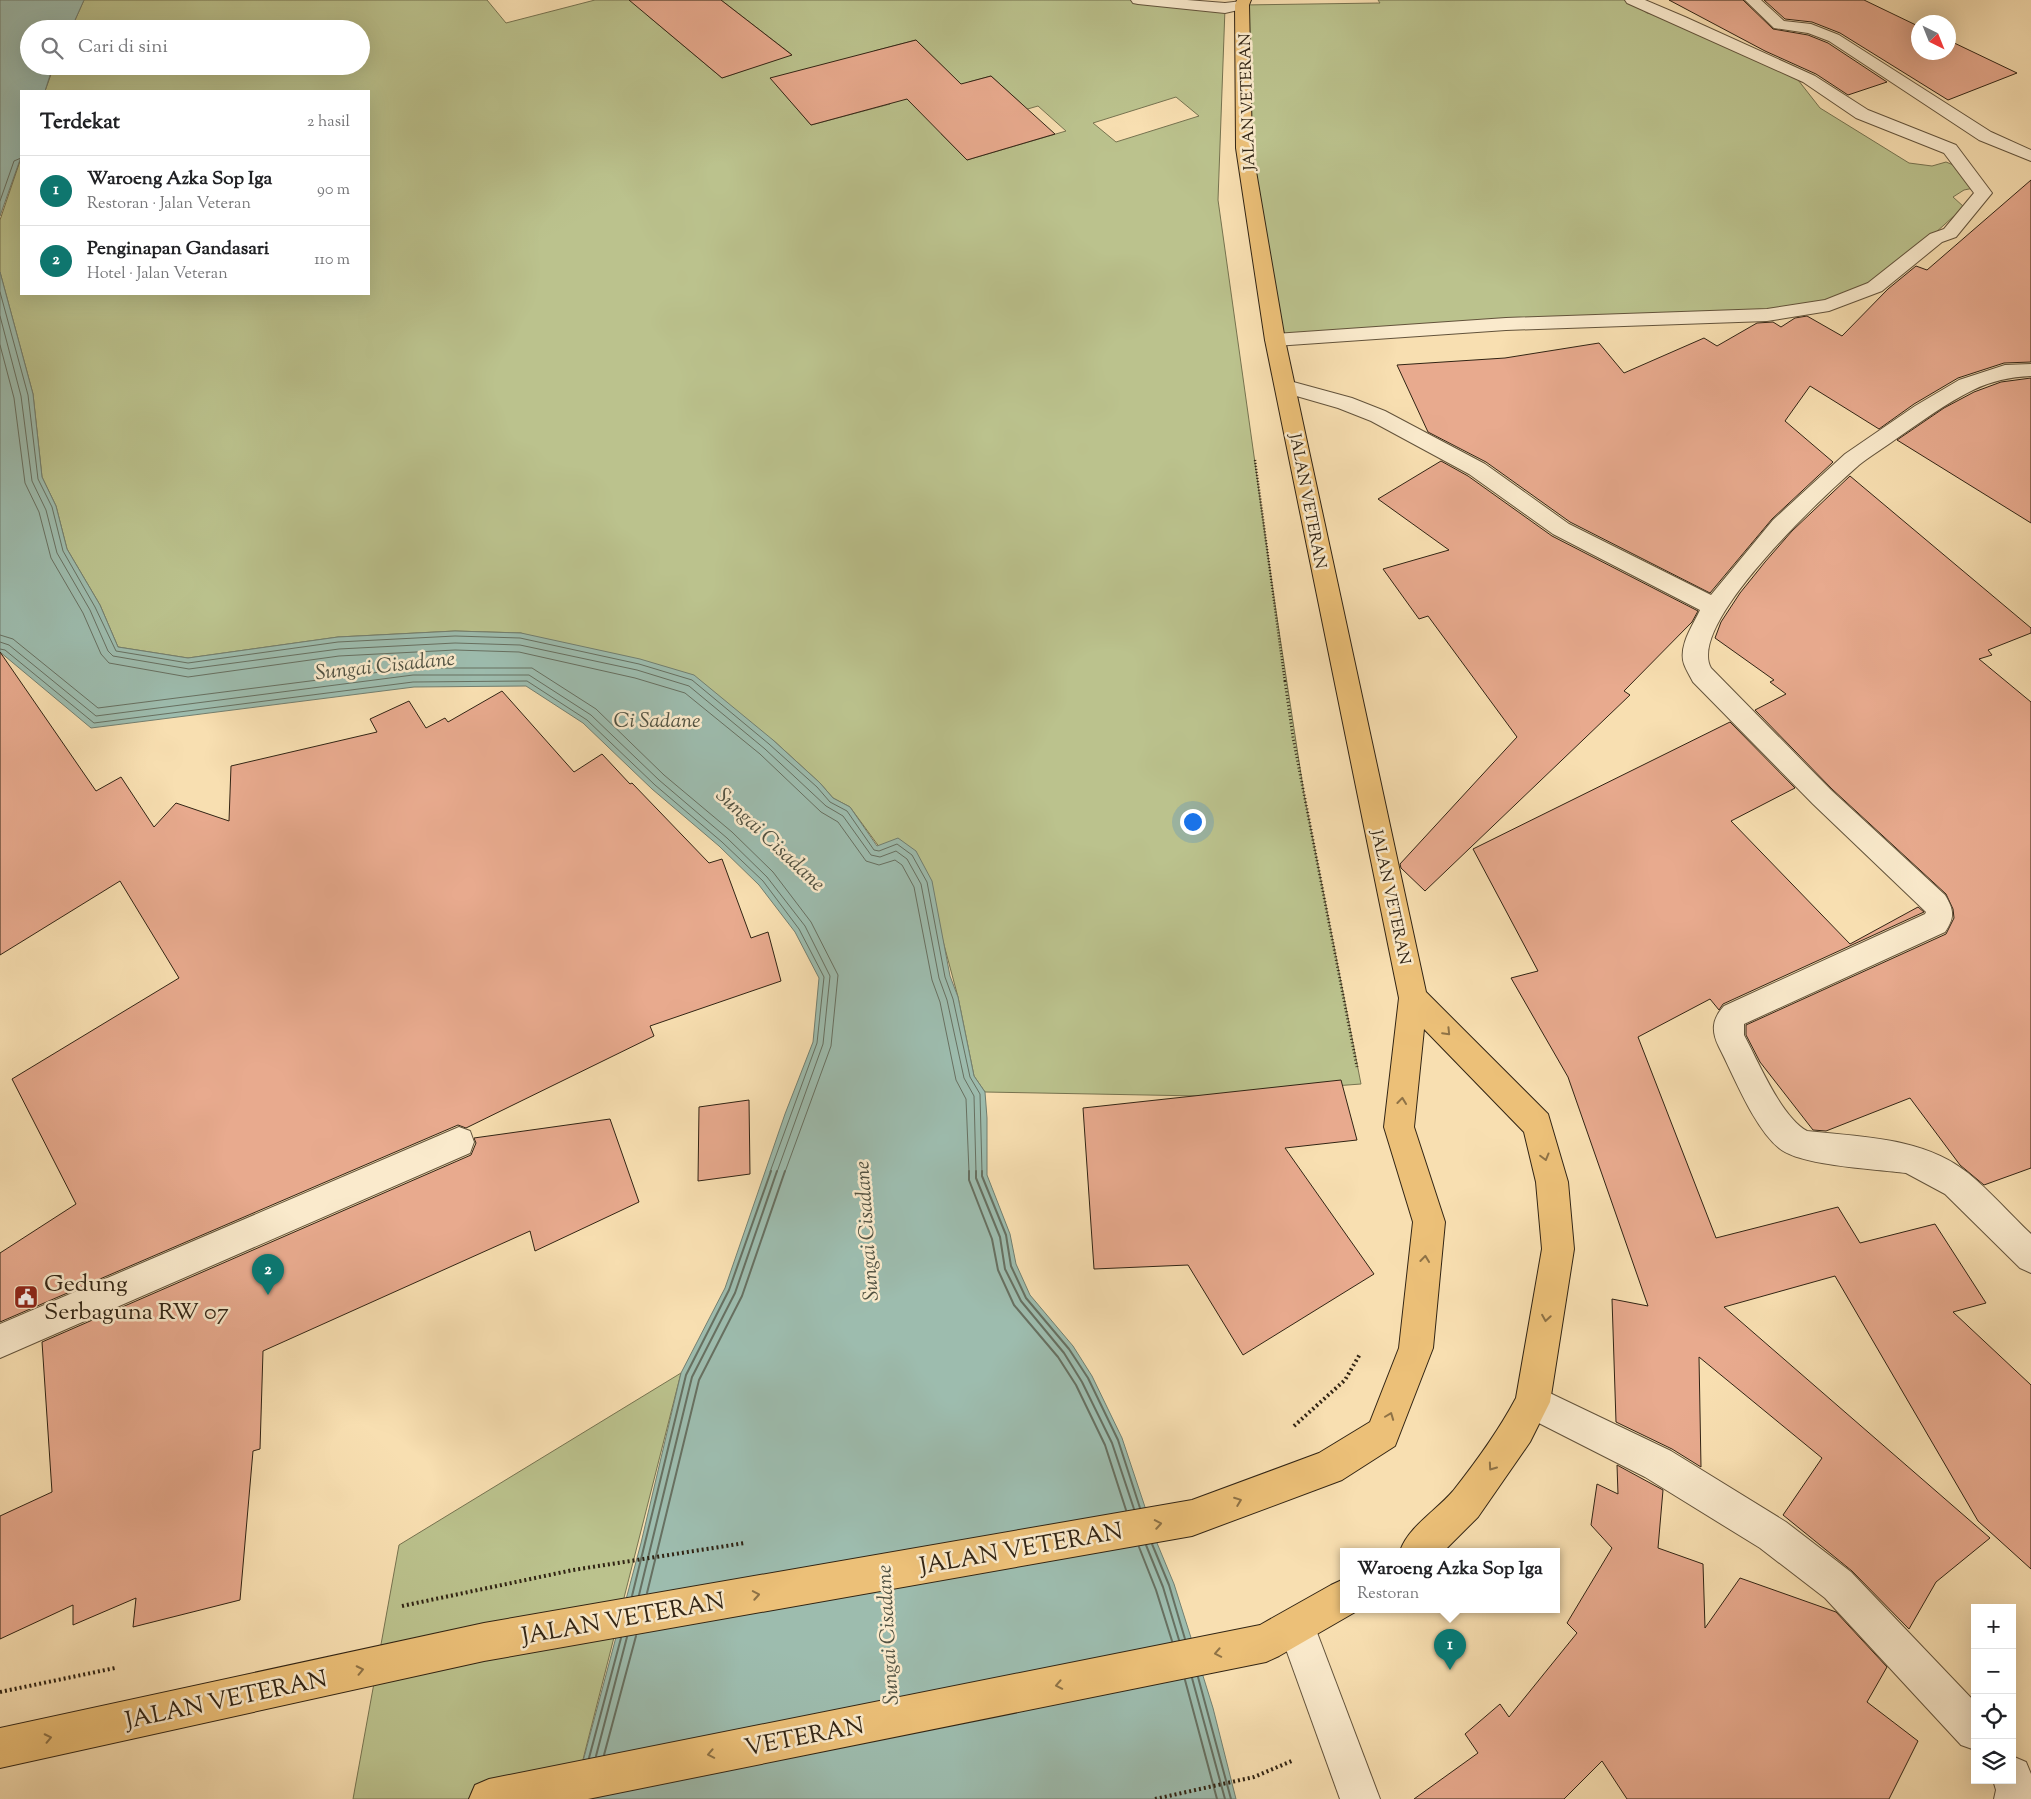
<!DOCTYPE html>
<html lang="id">
<meta charset="utf-8">
<style>
body{margin:0;font-family:"Sorts Mill Goudy",serif;background:#f2f2f2;color:#202124}
.controls{position:absolute;right:15px;bottom:15px;display:grid;overflow:hidden;border-radius:0px;box-shadow:0 5px 20px #0002}
.controls button{width:45px;height:45px;display:grid;place-items:center;padding:0;border:0;border-bottom:1px solid #e0e0e0;background:#fff;color:#202124;font:25px sans-serif}
.compass{position:absolute;left:1911px;top:15px;width:45px;height:45px;border-radius:50%;background:#fff;box-shadow:0 5px 20px #0002;rotate:137deg}
.you{position:absolute;left:1192px;top:821px;width:18px;height:18px;margin:-12px;border:4px solid #fff;border-radius:50%;background:#1a73e8;box-shadow:0 0 0 8px #1a73e833}
.badge{display:grid;place-items:center;width:32px;height:32px;border-radius:50%;background:#0f766e;color:#fff;font-size:16px;font-weight:700}
.pin{position:absolute;translate:-50% -41px;filter:drop-shadow(0 1px 2px #0008)}
.pin::after{content:'';position:absolute;top:26px;width:18px;height:15px;background:inherit;clip-path:polygon(0 0,100% 0,50% 100%)}
.popup{position:absolute;left:1340px;top:1548px;width:220px;height:65px;box-sizing:border-box;display:grid;place-content:center;border-radius:0px;background:#fff;filter:drop-shadow(0 1px 4px #0005);font-size:16px;white-space:nowrap;color:#757577}
.popup b{font-size:19px;color:#202124}
.popup::after{content:'';position:absolute;left:50%;top:100%;margin-left:-10px;border:10px solid transparent;border-top-color:#fff}
.list{margin:0;padding:0;list-style:none}
h2{display:flex;justify-content:space-between;align-items:center;height:65px;margin:0;padding:0 20px;font-size:21px}
h2 small{font-size:16px;font-weight:400;color:#757577}
.list li{display:grid;grid-template-columns:32px 1fr auto;gap:15px;align-items:center;box-sizing:border-box;height:70px;padding:0 20px;border-top:1px solid #e0e0e0}
.list b{display:block;font-size:19px;white-space:nowrap}
.list p{margin:0;font-size:16px;white-space:nowrap;color:#757577}
.list em{font-size:16px;font-style:normal;color:#757577}
.icon{flex:none;width:28px;height:28px;fill:none;stroke:currentColor;stroke-width:2;stroke-linecap:round;stroke-linejoin:round}
.map{position:relative;flex:none;width:2031px;height:1799px;overflow:hidden}
.search{position:absolute;background:#fff;box-shadow:0 5px 20px #0002;left:20px;top:20px;width:350px;height:55px;display:flex;align-items:center;gap:12px;box-sizing:border-box;padding:0 18px;border-radius:28px;color:#757577;font-size:19px}
.panel{position:absolute;background:#fff;box-shadow:0 5px 20px #0002;left:20px;top:90px;width:350px;height:205px;border-radius:0px}
.map>svg:first-child{display:block}
.green{fill:#bbc28d;stroke:#767350;fill-rule:evenodd}
.water{fill:#9dbcae;stroke:#727f70}
.lines{fill:none;stroke-linecap:round;stroke-linejoin:round}
.shore-far1{stroke:#677061;stroke-width:1}
.shore{stroke:#677061;stroke-width:2}
.building{fill:#e8aa8e;stroke:#312414}
.minor-casing{stroke:#63533b;stroke-width:2}
.major-casing{stroke:#312414;stroke-width:2}
.path-far2{stroke:#312414;stroke-width:2.5;stroke-dasharray:1 2;stroke-linecap:butt}
.path-far1{stroke:#312414;stroke-width:3;stroke-dasharray:1 2.5;stroke-linecap:butt}
.path{stroke:#312414;stroke-width:4;stroke-dasharray:2 3;stroke-linecap:butt}
.minor{fill:#faeacc;fill-rule:evenodd}
.major{fill:#ecc078;fill-rule:evenodd}
.oneway{stroke:#8e7246}
.labels{text-anchor:middle;stroke-width:5;stroke-linejoin:round;paint-order:stroke}
.far-street-label{font-size:16px;fill:#312414;stroke:#faeacc}
.water-label{font-size:21px;font-style:italic;fill:#515242;stroke:#faeacc}
.near-poi-label{font-size:24px;fill:#312414;stroke:#faeacc;text-anchor:start}
.near-street-label{font-size:24px;fill:#312414;stroke:#faeacc}
</style>
<div class="map">
<svg width="2031" height="1799" viewBox="0 0 2031 1799">
<rect width="100%" height="100%" fill="#f8dfb1"/>
<filter id="stains"><feTurbulence type="fractalNoise" baseFrequency=".004" numOctaves="4"/><feColorMatrix values="0 0 0 0 .2 0 0 0 0 .09 0 0 0 0 .02 0 0 0 .5 -.17"/></filter>
<radialGradient id="worn" r=".72"><stop offset=".6" stop-color="#630" stop-opacity="0"/><stop offset="1" stop-color="#630" stop-opacity=".3"/></radialGradient>
<g class="green">
<path d="M84,0H487L506,23L595,0H695L647,15L722,78L791,54L721,0H1138L1225,8L1218,200L1274,598L1304,794L1361,1084L1200,1096L985,1092L974,1076L958,997L940,930L850,807L833,798L820,783L773,740L521,633L455,631L338,637L188,658L118,647L100,605L67,549L56,506L42,477L33,394L0,272V220L21,158V294H369V91H45L54,66H361V29H71ZM916,40L971,94L874,51ZM991,76L1023,105L969,82ZM775,83L890,104L811,125ZM1176,97L1199,116L1116,142L1093,123ZM1038,106L1066,131L967,160L941,134Z"/>
<polygon points="1378,0 1630,0 1647,13 1705,26 1779,69 1791,71 1820,108 1909,163 1932,166 1946,162 1966,170 1974,188 1964,190 1953,197 1964,207 1875,287 1767,315 1275,340 1244,145 1242,5 1380,3"/>
<polygon points="681,1373 573,1799 353,1799 399,1545"/>
</g>
<g class="water">
<polygon points="0,0 84,0 71,29 29,29 29,66 53,66 45,91 21,91 21,157 0,216"/>
<polygon points="0,272 33,394 42,477 56,506 67,549 100,605 118,647 188,658 338,637 455,631 521,633 640,659 694,675 773,740 820,783 833,798 850,807 877,846 898,838 916,851 932,881 950,976 958,997 974,1076 985,1092 987,1118 987,1175 1010,1234 1016,1264 1030,1295 1073,1346 1092,1376 1122,1438 1157,1543 1174,1584 1199,1663 1213,1708 1236,1799 573,1799 641,1543 681,1373 725,1288 785,1114 813,1042 819,978 795,932 759,885 719,846 652,789 583,723 526,686 414,687 91,728 0,652"/>
</g>
<g class="lines">
<g class="shore-far1">
<polyline points="0,201 14,161 21,158"/>
<polyline points="0,292 28,395 38,479 52,507 63,551 95,607 116,651 188,663 338,642 455,636 520,638 639,664 692,680 769,744 817,787 830,802 847,811 874,850 879,851 897,844 912,855 927,882 945,977 953,999 970,1077 980,1094 982,1172"/>
<polyline points="0,316 21,396 32,481 46,510 57,553 90,610 108,651 113,656 189,669 339,649 455,643 520,645 637,670 689,686 765,749 826,806 843,816 871,855 880,857 896,851 907,859 921,884 939,978 947,1000 964,1078 974,1096 976,1172"/>
<polyline points="0,345 14,398 25,483 39,512 51,558 83,613 101,654 109,663 188,677 339,656 455,650 519,652 635,678 685,693 760,754 821,812 838,822 866,861 879,865 895,860 902,865 914,887 932,980 940,1002 956,1080 966,1099 969,1172"/>
<polyline points="0,635 13,639 98,708 412,668 532,668 596,709 664,775 732,832 773,872 811,922 838,975 831,1046 785,1172"/>
<polyline points="0,642 9,645 96,716 413,675 529,675 591,715 659,780 727,838 767,877 805,926 830,976 823,1044 777,1172"/>
<polyline points="0,649 5,650 94,723 413,682 527,681 587,720 655,785 722,842 763,881 799,929 824,977 817,1043 770,1172"/>
</g>
<g class="shore">
<polyline points="969,1171 969,1180 992,1239 998,1270 1014,1305 1058,1357 1076,1385 1105,1445 1126,1510"/>
<polyline points="976,1171 976,1178 1000,1237 1005,1269 1021,1301 1064,1353 1082,1382 1112,1443 1134,1509"/>
<polyline points="982,1171 982,1176 1006,1235 1011,1266 1026,1298 1069,1349 1088,1378 1118,1440 1140,1508"/>
<polyline points="1152,1544 1169,1585 1185,1639"/>
<polyline points="1146,1545 1163,1587 1179,1640"/>
<polyline points="1139,1547 1156,1590 1172,1641"/>
<polyline points="647,1593 699,1380 742,1296 785,1171"/>
<polyline points="639,1595 692,1377 735,1293 777,1171"/>
<polyline points="632,1596 686,1375 729,1290 771,1171"/>
<polyline points="1198,1677 1231,1799"/>
<polyline points="1192,1678 1225,1799"/>
<polyline points="1185,1680 1217,1799"/>
<polyline points="604,1755 636,1636"/>
<polyline points="596,1756 627,1637"/>
<polyline points="589,1758 621,1638"/>
</g>
</g>
<g class="building">
<polygon points="629,0 721,0 792,55 722,78"/>
<polygon points="1669,0 1743,0 1773,29 1808,35 1828,43 1887,82 1848,95 1816,74 1765,51"/>
<polygon points="1764,0 1864,0 1918,26 1918,52 1948,52 1948,40 2017,73 1948,100 1840,33 1812,22 1785,19"/>
<polygon points="916,40 961,84 991,76 1055,134 967,160 907,99 811,125 770,78"/>
<polygon points="2031,180 2031,362 2004,363 1958,378 1914,404 1879,429 1810,386 1785,421 1833,462 1772,519 1710,593 1570,522 1486,462 1428,432 1397,365 1505,358 1599,343 1624,373 1704,338 1717,346 1757,323 1773,322 1781,327 1795,318 1807,316 1842,336 1888,289 1916,266 1927,270"/>
<polygon points="2031,378 2031,523 1897,440 1944,408 1974,392 2001,382"/>
<polygon points="1441,461 1468,476 1552,536 1698,611 1692,622 1624,691 1630,695 1425,891 1401,868 1400,864 1517,737 1428,616 1419,619 1383,569 1449,550 1378,499"/>
<polygon points="1850,476 2031,628 2031,633 1988,650 1992,655 1979,659 2031,702 2031,1168 1984,1185 1960,1165 1910,1098 1826,1131 1813,1130 1760,1062 1746,1035 1746,1025 1946,934 1954,918 1953,909 1946,894 1832,789 1755,710 1786,694 1770,682 1774,680 1715,638 1721,622 1740,593 1765,562 1792,531"/>
<polygon points="0,652 96,791 121,777 154,827 176,803 229,821 231,766 377,732 370,719 409,701 426,728 445,718 448,722 502,691 574,772 602,754 630,784 632,783 709,863 722,859 751,938 768,932 781,981 650,1026 654,1036 466,1128 458,1125 0,1322 0,1253 76,1204 12,1079 179,978 120,881 0,955"/>
<polygon points="1730,722 1795,788 1731,821 1850,944 1918,907 1924,912 1723,1004 1719,1010 1710,999 1638,1037 1716,1238 1838,1207 1860,1243 1935,1224 1986,1303 1953,1312 2031,1385 2031,1569 1978,1521 1835,1276 1724,1307 1990,1538 1936,1582 1909,1629 1852,1571 1783,1515 1822,1458 1699,1357 1701,1467 1672,1449 1616,1422 1612,1299 1648,1306 1568,1077 1511,978 1538,971 1473,849"/>
<polygon points="1341,1080 1357,1140 1285,1148 1374,1274 1243,1355 1188,1265 1094,1269 1083,1108"/>
<polygon points="749,1100 750,1174 698,1181 699,1107"/>
<polygon points="610,1119 639,1202 535,1251 530,1231 263,1351 260,1449 253,1451 240,1600 133,1627 136,1598 73,1625 73,1605 0,1639 0,1516 52,1492 42,1342 471,1155 476,1143 474,1138"/>
<polygon points="1617,1465 1663,1490 1658,1548 1703,1564 1705,1628 1740,1578 1836,1612 1887,1667 1867,1702 1918,1741 1889,1799 1627,1799 1602,1761 1564,1799 1414,1799 1478,1753 1465,1734 1500,1704 1509,1717 1577,1633 1567,1623 1612,1548 1591,1525 1597,1484 1618,1494"/>
</g>
<g class="lines">
<defs>
<g id="minor">
<polygon points="1131,0 1187,0 1225,3 1242,1 1247,2 1249,5 1247,8 1225,13 1138,4 1133,3"/>
<polygon points="1625,0 1645,0 1685,17 1815,76 1868,110 1956,145 1992,193 1956,237 1942,242 1882,291 1829,311 1767,321 1506,330 1275,346 1268,344 1265,340 1268,336 1275,334 1506,318 1767,309 1825,300 1868,283 1930,234 1944,229 1974,193 1944,153 1856,118 1803,82 1627,3"/>
<polygon points="1745,0 1761,0 1784,21 1811,24 1839,35 1991,132 2031,150 2031,161 1979,140 1829,41 1808,33 1774,28"/>
<path d="M2031,364V376C2010,377 1991,381 1973,390C1946,403 1921,422 1896,439C1884,448 1870,456 1859,465C1826,494 1686,623 1711,668L1831,790L1945,895C1954,910 1955,917 1945,932L1744,1024V1035C1758,1061 1781,1117 1807,1131C1861,1137 1923,1137 1968,1173C1990,1191 2010,1214 2031,1234V1273L2020,1268L1945,1194L1906,1173C1876,1169 1800,1166 1779,1148C1754,1128 1734,1076 1719,1047C1711,1031 1712,1019 1724,1006L1925,914L1926,912L1813,804L1693,682C1690,676 1686,670 1684,664C1678,646 1693,625 1700,610L1553,534L1469,474L1371,421L1338,408L1279,391L1276,386L1279,381L1286,380L1352,398L1385,411L1485,464L1569,524L1711,595L1773,520L1845,454L1915,406L1959,380L2005,365Z"/>
<polygon points="459,1127 470,1131 474,1142 470,1153 0,1358 0,1324"/>
<polygon points="1533,1385 1671,1451 1786,1522 1851,1572 1975,1702 1975,1750 1961,1745 1825,1598 1760,1548 1645,1477 1521,1414 1516,1402 1521,1390"/>
<polygon points="1297,1608 1310,1614 1380,1799 1340,1799 1278,1627 1284,1614"/>
<polygon points="2012,1756 2026,1762 2031,1774 2031,1799 1994,1799 1996,1790 1993,1780 2012,1780"/>
</g>
<g id="major">
<path d="M1237,0H1251L1249,5L1252,148L1285,340L1426,992L1548,1114L1568,1182L1574,1249L1550,1402L1530,1442L1478,1517L1444,1551H1400C1409,1526 1436,1511 1453,1491C1476,1462 1499,1430 1516,1398L1542,1249L1536,1182L1524,1132L1424,1029L1414,1127L1445,1222L1433,1348L1395,1446L1342,1480L1192,1536L484,1661L0,1768V1728L484,1623L1192,1500L1319,1453L1370,1422L1399,1348L1413,1222L1384,1127L1399,998L1265,340L1236,148L1235,5Z"/>
<polygon points="1344,1579 1344,1609 1358,1609 1357,1611 1279,1656 1266,1662 588,1799 469,1799 475,1785 489,1779 1260,1625 1331,1585"/>
</g>
</defs>
<use href="#minor" class="minor-casing"/>
<use href="#major" class="major-casing"/>
<polyline class="path-far2" points="1255,460 1285,682"/>
<polyline class="path-far1" points="1285,681 1293,737 1357,1067"/>
<g class="path">
<polyline points="1294,1426 1345,1380 1360,1354"/>
<polyline points="402,1606 573,1570 745,1543"/>
<polyline points="0,1692 115,1668"/>
<polyline points="1155,1799 1254,1777 1294,1760"/>
</g>
<use href="#minor" class="minor"/>
<use href="#major" class="major"/>
</g>
<defs><path id="oneway-chevron" d="M-2-3.5L2.5 0L-2 3.5" fill="none" stroke-width="1.6" stroke-linecap="round" stroke-linejoin="round" transform="scale(1.25)"/></defs>
<g class="oneway">
<use href="#oneway-chevron" transform="translate(1447 1032) rotate(46)"/>
<use href="#oneway-chevron" transform="translate(1402 1101) rotate(-84)"/>
<use href="#oneway-chevron" transform="translate(1545 1157) rotate(75)"/>
<use href="#oneway-chevron" transform="translate(1425 1259) rotate(-84)"/>
<use href="#oneway-chevron" transform="translate(1546 1318) rotate(99)"/>
<use href="#oneway-chevron" transform="translate(1390 1416) rotate(-69)"/>
<use href="#oneway-chevron" transform="translate(1492 1467) rotate(125)"/>
<use href="#oneway-chevron" transform="translate(1238 1501) rotate(-21)"/>
<use href="#oneway-chevron" transform="translate(1158 1524) rotate(-10)"/>
<use href="#oneway-chevron" transform="translate(756 1595) rotate(-10)"/>
<use href="#oneway-chevron" transform="translate(1218 1653) rotate(169)"/>
<use href="#oneway-chevron" transform="translate(360 1670) rotate(-12)"/>
<use href="#oneway-chevron" transform="translate(1059 1685) rotate(169)"/>
<use href="#oneway-chevron" transform="translate(48 1738) rotate(-12)"/>
<use href="#oneway-chevron" transform="translate(711 1754) rotate(169)"/>
</g>
<defs>
<symbol id="civic-square" viewBox="-11 -11 22 22"><rect x="-9" y="-9" width="18" height="18" rx="4" fill="#8f2418" stroke="#faeacc"/><path d="M-.6-6.5H3V-4.5H.6V-3L4-1V1h2V6H-6V1h2V-1L-.6-3ZM-1.2 2.5V6h2.4V2.5Z" fill="#fff"/></symbol>
</defs>
<g fill-rule="evenodd">
<use href="#civic-square" x="12" y="1283" width="28" height="28"/>
</g>
<g class="labels">
<g class="far-street-label">
<text transform="translate(1246 102) rotate(-92)" y="6">JALAN VETERAN</text>
<text transform="translate(1309 501) rotate(79)" y="6">JALAN VETERAN</text>
<text transform="translate(1392 897) rotate(78)" y="6">JALAN VETERAN</text>
</g>
<g class="water-label">
<text transform="translate(385 665) rotate(-6)" y="7">Sungai Cisadane</text>
<text x="657" y="727">Ci Sadane</text>
<text transform="translate(771 839) rotate(43)" y="7">Sungai Cisadane</text>
<text transform="translate(866 1231) rotate(-94)" y="7">Sungai Cisadane</text>
<text transform="translate(887 1635) rotate(-93)" y="7">Sungai Cisadane</text>
</g>
<g class="near-poi-label">
<text x="44" y="1291">Gedung<tspan x="44" dy="28">Serbaguna RW 07</tspan></text>
</g>
<g class="near-street-label">
<text transform="translate(1021 1548) rotate(-10)" y="8">JALAN VETERAN</text>
<text transform="translate(623 1618) rotate(-10)" y="8">JALAN VETERAN</text>
<text transform="translate(226 1699) rotate(-12)" y="8">JALAN VETERAN</text>
<text transform="translate(804 1736) rotate(-11)" y="8">VETERAN</text>
</g>
</g>
<rect width="100%" height="100%" filter="url(#stains)"/>
<rect width="100%" height="100%" fill="url(#worn)"/>
</svg>
<div class="controls">
<button>+</button>
<button>−</button>
<button><svg class="icon" aria-label="locate" viewBox="0 0 24 24"><circle cx="12" cy="12" r="6"/><path d="M12 2v4M12 18v4M2 12h4M18 12h4"/></svg></button>
<button><svg class="icon" aria-label="layers" viewBox="0 0 24 24"><path d="M12 4l9 5-9 5-9-5zM3 14l9 5 9-5"/></svg></button>
</div>
<svg class="compass" viewBox="-18 -18 36 36"><path d="M0-13l5 13h-10z" fill="#e53935"/><path d="M0 13l5-13h-10z" fill="#757577"/></svg>
<div class="you"></div>
<div class="pin badge" style="left:1450px;top:1670px">1</div>
<div class="popup"><b>Waroeng Azka Sop Iga</b>Restoran</div>
<div class="pin badge" style="left:268px;top:1295px">2</div>
<div class="search"><svg class="icon" aria-label="search" viewBox="0 0 24 24"><circle cx="10" cy="10" r="6"/><path d="M15 15l6 6"/></svg>Cari di sini</div>
<section class="panel">
<h2>Terdekat<small>2 hasil</small></h2>
<ul class="list">
<li><span class="badge">1</span><div><b>Waroeng Azka Sop Iga</b><p>Restoran · Jalan Veteran</p></div><em>90 m</em></li>
<li><span class="badge">2</span><div><b>Penginapan Gandasari</b><p>Hotel · Jalan Veteran</p></div><em>110 m</em></li>
</ul>
</section>
</div>
